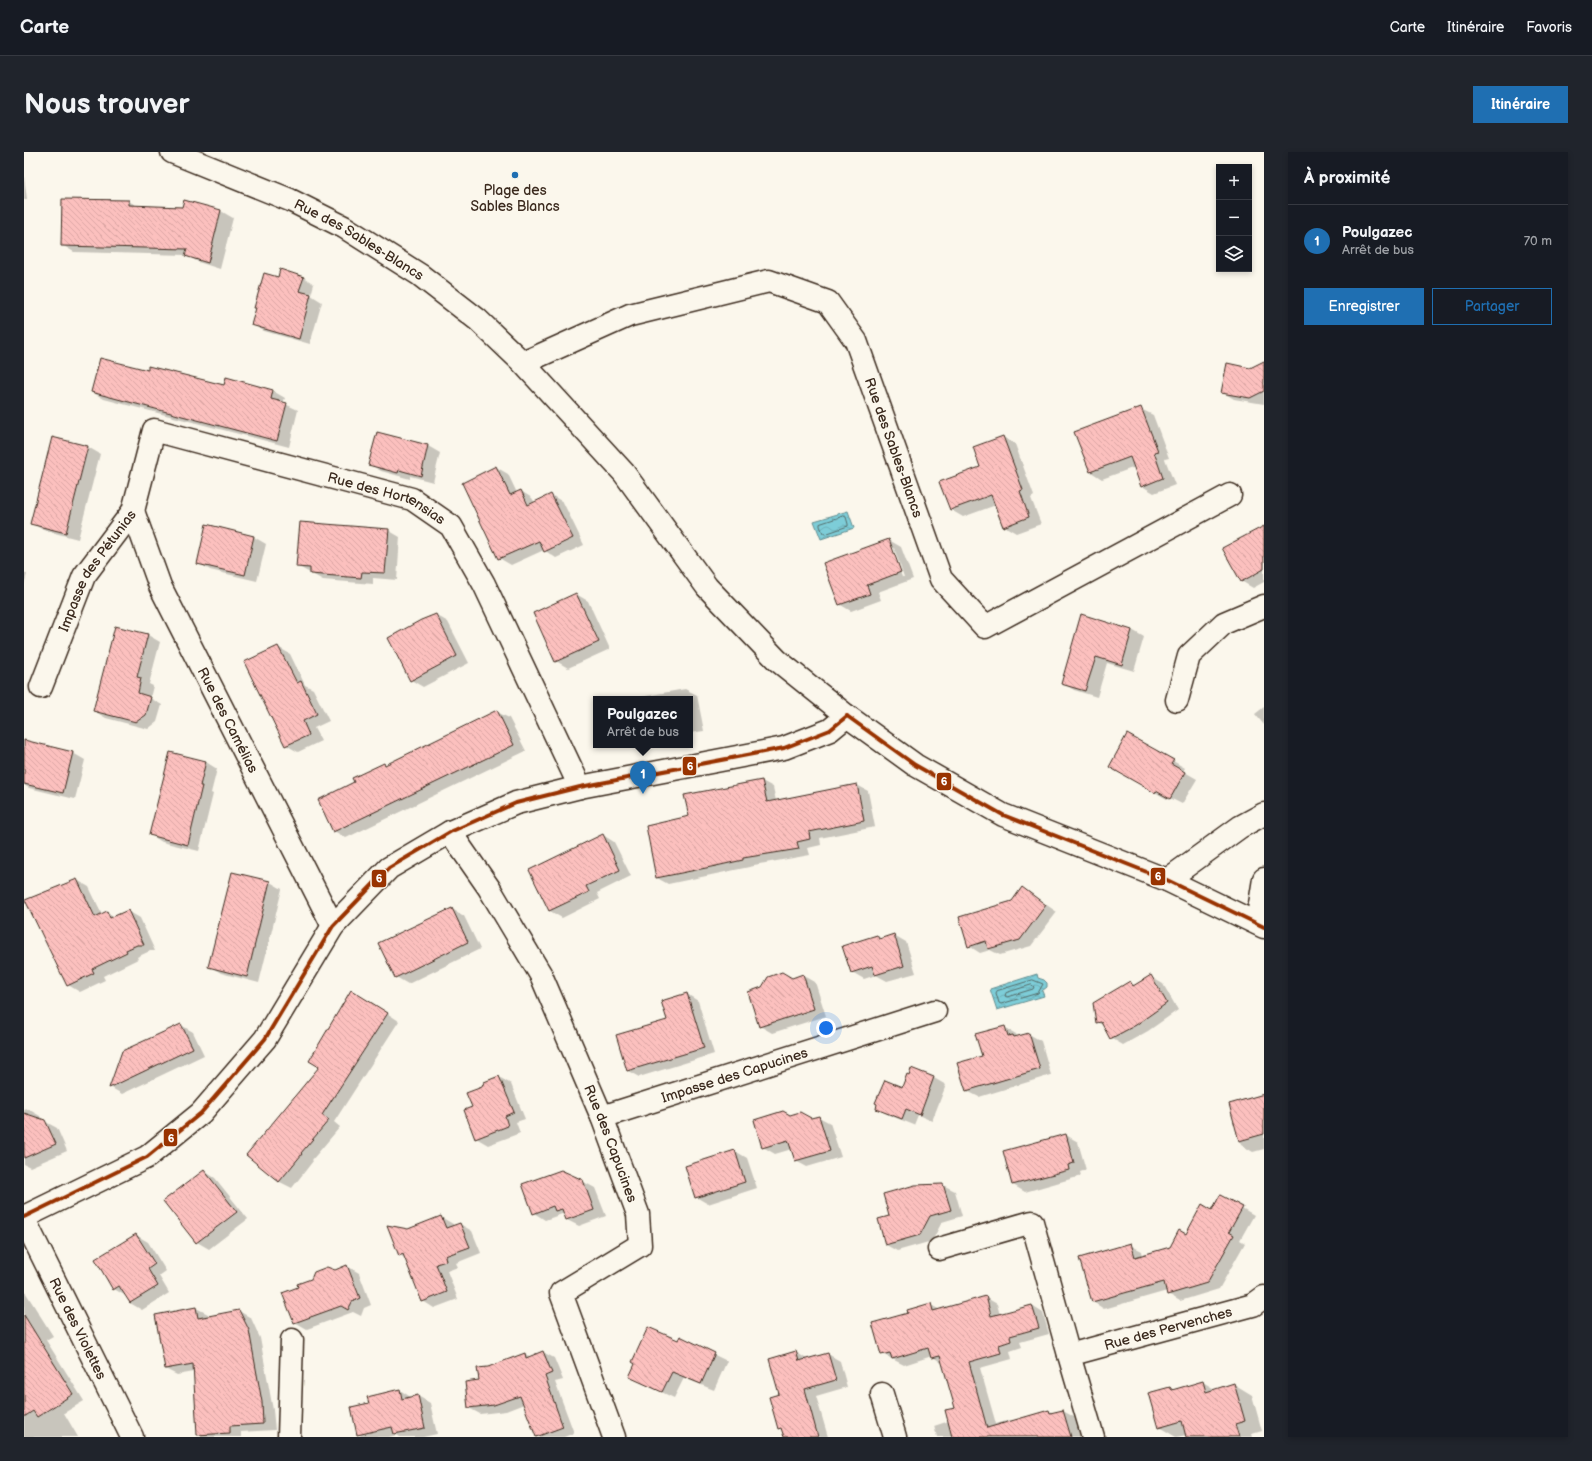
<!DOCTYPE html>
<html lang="fr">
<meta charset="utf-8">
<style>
body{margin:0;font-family:"Balsamiq Sans",sans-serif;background:#20242c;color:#f1f3f6}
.controls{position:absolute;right:12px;top:12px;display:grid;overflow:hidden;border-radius:0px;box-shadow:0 2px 6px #0003}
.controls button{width:36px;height:36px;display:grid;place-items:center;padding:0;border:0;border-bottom:1px solid #363941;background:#171b24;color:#f1f3f6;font:20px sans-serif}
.you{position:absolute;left:802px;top:876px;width:14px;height:14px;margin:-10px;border:3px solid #fff;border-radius:50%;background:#1a73e8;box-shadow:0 0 0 6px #1a73e833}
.badge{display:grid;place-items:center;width:26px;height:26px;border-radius:50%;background:#1f6fb2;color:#fff;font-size:13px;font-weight:700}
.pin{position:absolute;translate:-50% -33px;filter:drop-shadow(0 1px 2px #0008)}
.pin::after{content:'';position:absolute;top:21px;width:14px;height:12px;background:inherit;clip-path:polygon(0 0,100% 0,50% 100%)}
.popup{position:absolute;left:569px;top:544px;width:100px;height:52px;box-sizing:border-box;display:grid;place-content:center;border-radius:0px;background:#171b24;filter:drop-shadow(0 1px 3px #0005);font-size:13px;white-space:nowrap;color:#9ea1a6}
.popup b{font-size:15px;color:#f1f3f6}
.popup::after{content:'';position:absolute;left:50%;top:100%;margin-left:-8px;border:8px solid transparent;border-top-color:#171b24}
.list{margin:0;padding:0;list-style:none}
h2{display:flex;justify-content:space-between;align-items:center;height:52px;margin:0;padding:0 16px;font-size:17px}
h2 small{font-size:13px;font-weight:400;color:#9ea1a6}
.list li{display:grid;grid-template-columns:26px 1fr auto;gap:12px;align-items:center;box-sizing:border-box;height:72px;padding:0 16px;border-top:1px solid #363941}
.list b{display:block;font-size:15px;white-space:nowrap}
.list p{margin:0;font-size:13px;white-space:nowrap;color:#9ea1a6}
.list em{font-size:13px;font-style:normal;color:#9ea1a6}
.actions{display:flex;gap:8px;padding:12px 16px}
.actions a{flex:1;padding:9px 0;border:1px solid #1f6fb2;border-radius:0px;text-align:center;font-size:14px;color:#1f6fb2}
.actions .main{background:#1f6fb2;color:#fff}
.icon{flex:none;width:22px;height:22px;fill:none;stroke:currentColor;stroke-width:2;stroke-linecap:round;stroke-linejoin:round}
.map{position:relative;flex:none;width:1240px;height:1285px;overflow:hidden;border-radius:0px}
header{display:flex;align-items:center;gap:24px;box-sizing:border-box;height:56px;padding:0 20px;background:#171b24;border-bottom:1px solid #363941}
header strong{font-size:19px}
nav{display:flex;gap:22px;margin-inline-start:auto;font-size:14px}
.intro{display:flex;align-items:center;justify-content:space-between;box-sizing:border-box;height:96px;padding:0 24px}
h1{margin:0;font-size:28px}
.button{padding:10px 18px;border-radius:0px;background:#1f6fb2;color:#fff;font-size:14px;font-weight:700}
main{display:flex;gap:24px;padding:0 24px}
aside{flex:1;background:#171b24;border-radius:0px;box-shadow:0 2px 6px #0003}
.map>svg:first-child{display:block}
.water{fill:url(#water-waves);stroke:#638c8e}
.shadow{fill:#0003;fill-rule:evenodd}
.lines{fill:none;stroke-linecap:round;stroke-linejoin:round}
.shore{stroke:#556b68;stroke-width:1}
.building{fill:url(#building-back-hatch);stroke:#3b2a1e}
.street-casing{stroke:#3b2a1e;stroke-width:25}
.secondary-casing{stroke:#3b2a1e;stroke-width:25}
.street{stroke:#fbf7ec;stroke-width:22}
.secondary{stroke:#fbf7ec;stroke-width:22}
.bus-1-casing{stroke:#fbf7ec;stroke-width:7}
.bus-1{stroke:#930;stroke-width:4}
.poi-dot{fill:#1f6fb2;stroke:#fbf7ec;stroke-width:1.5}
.labels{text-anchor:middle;stroke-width:3;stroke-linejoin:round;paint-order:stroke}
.poi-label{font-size:14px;fill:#3b2a1e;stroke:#fbf7ec}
.street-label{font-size:14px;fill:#3b2a1e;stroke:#fbf7ec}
.line-badge{stroke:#fbf7ec;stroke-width:1.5}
.badge-label{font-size:11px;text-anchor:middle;font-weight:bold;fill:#fff}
</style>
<header>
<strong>Carte</strong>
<nav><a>Carte</a><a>Itinéraire</a><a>Favoris</a></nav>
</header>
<div class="intro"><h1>Nous trouver</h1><a class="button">Itinéraire</a></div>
<main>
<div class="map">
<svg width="1240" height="1285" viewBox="0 0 1240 1285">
<defs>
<pattern id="water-waves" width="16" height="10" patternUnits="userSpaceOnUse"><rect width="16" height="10" fill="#7dcdd8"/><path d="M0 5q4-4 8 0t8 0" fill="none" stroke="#6db0b9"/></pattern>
<pattern id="building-back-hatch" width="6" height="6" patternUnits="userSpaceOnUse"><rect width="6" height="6" fill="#fcc0be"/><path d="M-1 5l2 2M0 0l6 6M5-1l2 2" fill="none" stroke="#d9a5a3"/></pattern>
</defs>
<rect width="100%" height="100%" fill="#fbf7ec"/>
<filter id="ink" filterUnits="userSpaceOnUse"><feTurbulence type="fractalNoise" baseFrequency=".025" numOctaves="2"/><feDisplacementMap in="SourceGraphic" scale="8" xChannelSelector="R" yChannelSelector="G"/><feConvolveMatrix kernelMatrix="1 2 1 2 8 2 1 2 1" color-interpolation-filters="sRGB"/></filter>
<g filter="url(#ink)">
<g class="water">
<polygon points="824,359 830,376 797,387 790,369"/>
<polygon points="1013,822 1014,826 1020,828 1023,831 1023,835 1018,839 1020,844 973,858 966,837"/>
</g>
<g class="shadow">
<polygon points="0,24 3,47 0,48"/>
<polygon points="105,49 114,55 159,56 161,49 197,59 209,66 196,117 174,110 162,103 50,100 38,93"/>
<polygon points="279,125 290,132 287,143 298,150 286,192 240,179 229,173 254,126"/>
<polygon points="1240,210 1240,252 1210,247 1198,240 1226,217"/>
<polygon points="124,220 201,235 249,239 261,246 259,251 274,258 265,295 80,247 68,240"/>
<polygon points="1117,257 1129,263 1145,306 1141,307 1151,333 1130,341 1118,334 1111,315 1078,327 1067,320"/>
<polygon points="353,281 404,294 416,301 409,330 386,324 386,327 357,319 345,312"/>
<polygon points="979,285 991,292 1010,344 1007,346 1017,372 992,381 980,374 972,353 939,365 927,358"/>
<polygon points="29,286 64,295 76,302 54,387 19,378 8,371"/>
<polygon points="472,315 484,322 493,341 497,339 508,346 511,351 527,343 539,350 560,393 532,406 520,398 487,413 475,406"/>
<polygon points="183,374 230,385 242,392 233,429 186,418 174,411"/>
<polygon points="1240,375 1240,430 1229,436 1217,429"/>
<polygon points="364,378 376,385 373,428 349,426 349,432 299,428 273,414"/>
<path d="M865,388L877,395L889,427L854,440L857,448L827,459L815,452ZM867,396H870L880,425H878Z"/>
<polygon points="0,420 3,422 0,433"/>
<polygon points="552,442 564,449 586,497 544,516 532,509"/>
<polygon points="412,463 424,470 445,511 399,535 387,528"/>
<polygon points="92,475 124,483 136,490 125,532 129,534 126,546 138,553 133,570 124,577 82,566 70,559"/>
<polygon points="1108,478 1120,485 1110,519 1083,511 1073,545 1050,538 1038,531 1048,498"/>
<polygon points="254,495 266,502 281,533 289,537 305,569 290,576 297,589 274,600 262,593"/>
<polygon points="661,537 673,543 680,579 666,581 666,547 617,547 616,545"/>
<polygon points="1240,555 1240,573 1231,562"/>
<polygon points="473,560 485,566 502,599 322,686 310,679 331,631 360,612 363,613"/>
<polygon points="2,589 49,601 61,608 51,647 5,636 0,633 0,591"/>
<polygon points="1149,609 1161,616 1159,619 1173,627 1158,652 1144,645 1143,647 1086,615"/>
<polygon points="182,610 193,617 187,641 189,642 175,699 138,690 127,683"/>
<polygon points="738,629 749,635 752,649 833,633 844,639 851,675 796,686 797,693 784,696 786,703 730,713 730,714 644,732 633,726 666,664"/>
<polygon points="579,683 590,690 607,724 573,741 576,747 538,766 526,759 506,718"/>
<polygon points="209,721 246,730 258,737 235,831 197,821 185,814"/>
<polygon points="53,728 65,735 78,762 83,760 91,765 104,759 116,766 131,799 126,799 113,805 114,807 79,824 81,828 56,840 44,833"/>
<polygon points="999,737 1033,760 1007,794 976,803 966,798 956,801 945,794 989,749"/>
<polygon points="428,757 440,764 456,797 384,832 372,825"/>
<polygon points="870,783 882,790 892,821 863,829 852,823 840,827 828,820 853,784 858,787"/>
<polygon points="779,823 791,830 802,864 748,881 736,874 768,827"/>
<polygon points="1127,825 1139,832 1154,858 1124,879 1099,893 1087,886 1080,874 1073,870 1106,831 1111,833"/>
<polygon points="663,842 674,849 690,902 615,925 604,919 594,884 645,868"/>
<polygon points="340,846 375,869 310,970 316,975 288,1008 289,1009 268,1036 256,1030 224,1003 296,915"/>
<polygon points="157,873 169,880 180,903 98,942 86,935"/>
<polygon points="980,875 992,882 993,885 1005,882 1017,889 1027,923 955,945 943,939 959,904"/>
<polygon points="888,917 910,926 922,933 908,969 894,963 890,973 865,963 853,957 878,936"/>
<polygon points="475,925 487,932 501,967 492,970 496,981 464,993 452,986 449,955 459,936"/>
<polygon points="1240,943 1240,997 1229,1000 1217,993 1206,952"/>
<polygon points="4,957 16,964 18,968 33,976 43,999 6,1015 0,1012 0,958"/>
<polygon points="766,964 787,967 795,965 806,971 817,1005 783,1015 772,1009 768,997 751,1002 739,995"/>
<polygon points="1042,983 1054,990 1062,1018 1056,1020 1057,1024 1001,1040 989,1033 980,999"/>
<polygon points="711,999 723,1006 733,1036 684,1052 672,1045"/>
<polygon points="180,1019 191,1026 224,1067 185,1097 173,1090 141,1049"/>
<polygon points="558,1029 571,1036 582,1064 555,1074 543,1068 542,1064 538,1062 521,1068 510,1061"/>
<polygon points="919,1033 931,1039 938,1064 918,1070 908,1089 873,1099 862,1093 866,1065"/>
<polygon points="1197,1044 1230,1063 1216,1088 1221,1091 1195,1137 1156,1149 1144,1142 1143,1139 1080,1157 1069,1150 1106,1093 1118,1099 1119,1104 1147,1096 1189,1059"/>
<polygon points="417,1065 429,1072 430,1074 436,1072 448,1079 457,1101 432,1111 434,1115 423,1119 434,1147 410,1156 399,1149 382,1107 376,1103 384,1078"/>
<polygon points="112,1083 124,1090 142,1119 135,1124 145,1141 118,1158 106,1151 102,1144 90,1137 72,1108"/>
<polygon points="323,1114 335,1121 347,1153 340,1156 337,1164 329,1160 283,1177 271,1170 311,1119"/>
<polygon points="0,1138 29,1184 22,1188 60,1249 40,1261 54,1285 0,1285"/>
<polygon points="961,1145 973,1152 976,1163 1008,1154 1019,1161 1025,1182 996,1190 998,1195 986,1199 988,1207 956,1216 972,1272 986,1268 988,1270 1025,1259 1029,1261 1039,1259 1050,1265 1056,1285 913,1285 910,1274 925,1269 932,1256 919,1212 908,1204 880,1213 858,1202 885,1162 907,1153 916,1158"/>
<polygon points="172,1156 184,1162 184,1165 215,1159 227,1166 236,1186 249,1258 251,1278 217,1280 217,1285 179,1285 174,1282 170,1220 153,1223 141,1217"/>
<polygon points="656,1186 703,1209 690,1238 660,1226 650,1246 606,1225 655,1190"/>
<polygon points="519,1200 530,1206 539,1228 531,1230 550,1281 540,1285 513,1285 500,1252 482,1259 456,1262 445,1256 456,1229 464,1216 501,1202 507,1205"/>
<polygon points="772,1200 784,1208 804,1202 816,1209 823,1235 792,1244 804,1285 761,1285 759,1278 754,1276 756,1242"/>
<polygon points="1179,1230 1192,1238 1210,1232 1228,1243 1238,1279 1228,1282 1229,1285 1163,1285 1163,1283 1152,1285 1135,1275 1146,1236 1151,1238"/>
<polygon points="376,1238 388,1246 394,1244 406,1251 413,1282 399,1285 376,1285 373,1283 365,1285 339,1285 334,1282 346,1252"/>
</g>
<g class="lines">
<g class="shore">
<polygon points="820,364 822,365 824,372 824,374 801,382 799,381 796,374 796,372"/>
<polygon points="1009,828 1019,832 1014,841 977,852 975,851 972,841 973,839"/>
<polygon points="1008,833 1010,835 1009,837 983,845 981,844 982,841"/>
</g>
</g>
<g class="building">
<polygon points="38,47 105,48 105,53 158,55 160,48 197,58 184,111 161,104 163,97 37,94"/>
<polygon points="256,117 280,125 275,139 287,142 275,187 227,173 232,156 230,156 240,121 254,125"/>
<polygon points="76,206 124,218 124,214 200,233 202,225 249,238 247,247 263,251 253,289 67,240"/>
<polygon points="1240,209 1240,239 1226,246 1197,241 1203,211 1226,216"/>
<polygon points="1117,255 1134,299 1130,300 1139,326 1117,335 1106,305 1066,320 1050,280"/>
<polygon points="353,280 404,293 397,324 375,318 374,321 344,313"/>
<polygon points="979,284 999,338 996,339 1005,365 979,375 967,343 926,358 915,330 956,315 949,295"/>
<polygon points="28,285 64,294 42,381 6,372"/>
<polygon points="472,314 486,343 497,338 504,353 527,342 549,386 520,400 515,389 474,407 438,331"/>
<polygon points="276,370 365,377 361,421 338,420 337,426 299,423 286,422 286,416 272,415"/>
<polygon points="182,372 230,384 221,423 173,412"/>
<polygon points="1240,374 1240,417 1217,430 1198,396"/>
<polygon points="865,387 877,420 843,433 846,442 815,453 799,411"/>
<polygon points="552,441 575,490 531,510 509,461"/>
<polygon points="412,462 433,504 386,529 364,486 397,468"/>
<polygon points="1057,462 1108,478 1098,513 1072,505 1061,539 1037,532"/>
<polygon points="91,474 124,482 113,525 117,526 114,541 127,545 122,563 112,570 69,559"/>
<polygon points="254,494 273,531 277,529 293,562 279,569 285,583 261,594 220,510"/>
<polygon points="473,558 490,593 309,680 294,648 330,630 328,626 360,611 361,613"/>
<polygon points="1103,582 1150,608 1147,612 1161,620 1146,647 1132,639 1131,641 1085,615"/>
<polygon points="0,588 49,600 39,641 0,632"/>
<polygon points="146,600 182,609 176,634 178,634 164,693 125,683"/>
<polygon points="738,628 743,650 833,632 840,669 785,680 786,687 773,690 775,697 719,706 719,708 692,714 632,726 622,674 665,664 660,643"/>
<polygon points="579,682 596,718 562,734 565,740 525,759 505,718"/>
<polygon points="208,720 246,729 223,825 184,815"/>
<polygon points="53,727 71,765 83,759 86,766 104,758 120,793 113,793 102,798 103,800 68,817 70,821 43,834 1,748"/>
<polygon points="998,735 1022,753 996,788 964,797 962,789 944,795 935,765 988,749"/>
<polygon points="428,756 444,790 371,826 354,791"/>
<polygon points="870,782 880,814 851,823 848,814 827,821 818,794 853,783 855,787"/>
<polygon points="758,820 768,826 779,822 790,857 735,875 724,840 738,835 744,825"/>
<polygon points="1127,823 1143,851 1112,873 1086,887 1077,870 1072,871 1069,851 1106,829 1109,834"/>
<polygon points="327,838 364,861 298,963 305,968 277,1001 278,1002 255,1030 222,1003 295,915 285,909"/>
<polygon points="663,841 680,896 603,919 592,883 643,868 637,849"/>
<polygon points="157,872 169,896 85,936 98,899"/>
<polygon points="981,874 984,884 989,883 990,885 1005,881 1016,917 942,939 933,911 958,904 951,882"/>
<polygon points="887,916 910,925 896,963 882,957 878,967 852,957 853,952 851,951 861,928 878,935 883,922 885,923"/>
<polygon points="475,924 490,960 481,964 484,974 451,987 440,958 448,955 442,941 458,935 460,930"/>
<polygon points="1240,942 1240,982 1215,989 1205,952"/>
<polygon points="759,959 766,963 776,960 787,966 795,964 806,999 771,1009 764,988 738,996 730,968"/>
<polygon points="0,961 21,968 32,992 0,1006"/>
<polygon points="1042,982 1050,1011 1044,1013 1045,1018 988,1033 979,999"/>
<polygon points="711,998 721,1030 671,1046 661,1014"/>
<polygon points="180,1018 213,1060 172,1091 139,1049"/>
<polygon points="537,1018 559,1028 570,1058 542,1068 538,1057 531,1059 529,1054 509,1062 498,1032"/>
<polygon points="919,1032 927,1058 906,1064 896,1083 861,1093 854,1067 865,1064 859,1042 891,1033"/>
<polygon points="1196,1043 1219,1055 1205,1080 1210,1083 1183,1131 1143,1143 1140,1130 1068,1150 1055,1106 1107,1091 1111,1105 1146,1095 1155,1078 1162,1082 1178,1052 1188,1058"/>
<polygon points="417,1064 422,1076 436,1071 446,1095 421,1104 422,1109 412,1112 423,1140 398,1150 379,1102 375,1104 363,1073 384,1077"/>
<polygon points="112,1082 131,1112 124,1117 134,1134 106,1151 95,1134 89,1138 71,1107"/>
<polygon points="323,1113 336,1146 328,1150 324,1158 317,1154 270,1171 258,1141 274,1135 273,1132 287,1127 290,1120 303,1115 311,1118"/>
<polygon points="962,1144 967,1164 1008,1153 1015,1176 986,1184 987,1189 975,1193 977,1201 945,1210 963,1276 1025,1258 1026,1261 1039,1258 1047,1285 928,1285 921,1258 931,1256 916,1204 907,1206 904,1196 868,1207 866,1201 857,1203 848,1171 884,1161 883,1158 907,1151 909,1159"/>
<polygon points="172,1155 174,1166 215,1158 225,1178 238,1250 239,1272 206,1274 206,1281 173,1283 169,1212 141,1217 131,1163"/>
<polygon points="0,1163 49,1242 13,1265 9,1259 0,1265"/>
<polygon points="624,1175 654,1188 656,1184 691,1201 677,1232 648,1220 638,1240 605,1225 611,1212 608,1210"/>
<polygon points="519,1199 528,1221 521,1224 539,1275 512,1285 496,1244 470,1253 444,1256 441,1230 455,1228 453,1216 464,1215 501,1201 502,1206"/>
<polygon points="772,1199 775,1209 804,1201 812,1228 781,1237 794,1285 760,1285 757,1276 754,1277 745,1245 755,1242 745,1207"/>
<polygon points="1179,1229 1182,1240 1210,1231 1221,1269 1211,1272 1215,1285 1162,1285 1158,1269 1134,1276 1124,1241 1146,1235 1148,1238"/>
<polygon points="376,1237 378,1247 394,1243 401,1276 370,1282 368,1275 333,1283 327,1255 345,1251 343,1245"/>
</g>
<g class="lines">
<defs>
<g id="street">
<path id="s1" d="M499,211L606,163L745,129L804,150L832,189L917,427L961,475L1206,343"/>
<path id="s2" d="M109,359L136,434L309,774"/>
<path id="s3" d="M17,535L60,424L109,359L130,278L388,347L427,374L460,432L556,635"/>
<polyline points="1153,548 1165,504 1200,471 1240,454"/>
<path id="s4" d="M426,680L465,736L517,823L578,965L614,1062L616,1093L537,1141L590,1285"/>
<polyline points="1143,728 1216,675 1240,662"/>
<polyline points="1233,771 1240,727"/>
<path id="s5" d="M578,965L911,859"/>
<polyline points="0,1065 123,1005 177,961 241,887 309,774 365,716 426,680 492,651 556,635 760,596 806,578 823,564"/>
<path id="s6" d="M0,1067L108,1285"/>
<polyline points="915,1097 1008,1070 1045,1203"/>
<polyline points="858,1242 871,1285"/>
<polyline points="265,1285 268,1188"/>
<path id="s7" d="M1069,1285L1045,1203L1229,1153L1240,1145"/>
</g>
<g id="secondary">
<path id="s8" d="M148,0L266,48L320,75L396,123L454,168L499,211L600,321L683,435L753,508L823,564L891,613L979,663L1143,728L1240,775"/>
</g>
</defs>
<use href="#street" class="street-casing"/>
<use href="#secondary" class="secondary-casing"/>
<use href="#street" class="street"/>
<use href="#secondary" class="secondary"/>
<defs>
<g id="bus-1">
<polyline points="823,564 891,613 979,663 1143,728 1240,775"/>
<polyline points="0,1065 123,1005 177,961 241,887 309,774 365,716 426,680 492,651 556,635 760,596 806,578 823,564"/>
</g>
</defs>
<use href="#bus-1" class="bus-1-casing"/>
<use href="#bus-1" class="bus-1"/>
</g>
</g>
<circle class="poi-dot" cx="491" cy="23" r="4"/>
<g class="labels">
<g class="poi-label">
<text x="491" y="43">Plage des<tspan x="491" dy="16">Sables Blancs</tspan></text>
</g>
<g class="street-label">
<text dy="5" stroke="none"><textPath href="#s8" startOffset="207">Rue des Sables-Blancs</textPath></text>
<text dy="5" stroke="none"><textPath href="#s1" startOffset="484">Rue des Sables-Blancs</textPath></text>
<text dy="5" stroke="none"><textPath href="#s3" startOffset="527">Rue des Hortensias</textPath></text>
<text dy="5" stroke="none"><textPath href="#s3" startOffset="130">Impasse des Pétunias</textPath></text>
<text dy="5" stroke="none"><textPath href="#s2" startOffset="230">Rue des Camélias</textPath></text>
<text dy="5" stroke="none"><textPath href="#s5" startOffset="139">Impasse des Capucines</textPath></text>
<text dy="5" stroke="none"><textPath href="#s4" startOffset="352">Rue des Capucines</textPath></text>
<text dy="5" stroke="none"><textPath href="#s6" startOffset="122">Rue des Violettes</textPath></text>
<text dy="5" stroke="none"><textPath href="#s7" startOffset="188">Rue des Pervenches</textPath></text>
</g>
</g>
<g class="line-badge">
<rect x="658" y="604" width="15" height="20" rx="4" fill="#930"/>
<rect x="912" y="620" width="16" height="19" rx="4" fill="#930"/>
<rect x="1126" y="715" width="16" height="19" rx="4" fill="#930"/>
<rect x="347" y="717" width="16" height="19" rx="4" fill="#930"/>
<rect x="139" y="976" width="15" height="19" rx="4" fill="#930"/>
</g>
<g class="badge-label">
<text x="666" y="618">6</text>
<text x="920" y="633">6</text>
<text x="1134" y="728">6</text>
<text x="355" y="730">6</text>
<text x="147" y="990">6</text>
</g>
</svg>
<div class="controls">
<button>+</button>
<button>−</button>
<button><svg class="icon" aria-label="layers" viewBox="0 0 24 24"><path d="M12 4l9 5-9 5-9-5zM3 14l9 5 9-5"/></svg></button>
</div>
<div class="you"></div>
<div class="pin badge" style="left:619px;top:642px">1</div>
<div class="popup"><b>Poulgazec</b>Arrêt de bus</div>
</div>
<aside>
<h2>À proximité<small></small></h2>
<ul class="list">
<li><span class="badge">1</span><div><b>Poulgazec</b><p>Arrêt de bus</p></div><em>70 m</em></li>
</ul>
<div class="actions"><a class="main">Enregistrer</a><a>Partager</a></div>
</aside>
</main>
